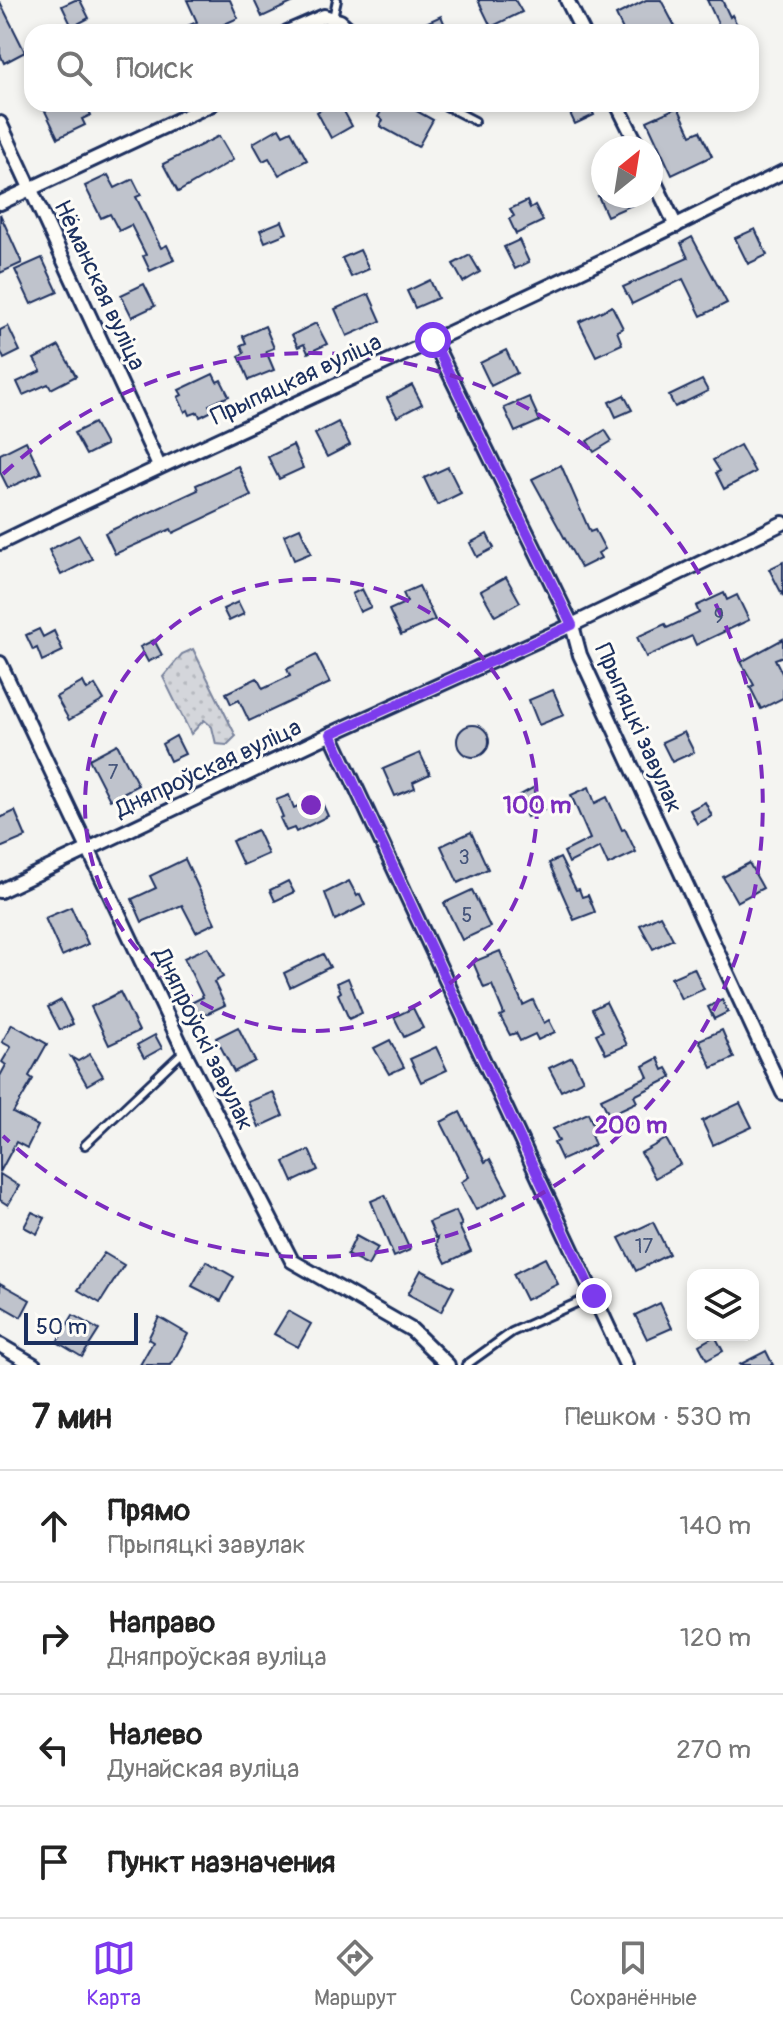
<!DOCTYPE html>
<html lang="ru">
<meta charset="utf-8">
<style>
body{margin:0;font-family:Pangolin,sans-serif;background:#f2f2f2;color:#222}
.controls{position:absolute;right:24px;bottom:24px;display:grid;overflow:hidden;border-radius:16px;box-shadow:0 4px 12px #0003}
.controls button{width:72px;height:72px;display:grid;place-items:center;padding:0;border:0;border-bottom:2px solid #e0e0e0;background:#fff;color:#222;font:40px sans-serif}
.compass{position:absolute;left:591px;top:136px;width:72px;height:72px;border-radius:50%;background:#fff;box-shadow:0 4px 12px #0003;rotate:30deg}
.scale{position:absolute;left:24px;bottom:20px;width:114px;box-sizing:border-box;padding-left:8px;border:4px solid #1b2f5e;border-top:0;font-size:22px;line-height:28px;white-space:nowrap;color:#1b2f5e;-webkit-text-stroke:6px #fdfcf7;paint-order:stroke}
.stop{position:absolute;width:24px;height:24px;margin:-18px;border:6px solid #7c3aed;border-radius:50%;background:#fff}
.stop.end{background:#7c3aed;border-color:#fff;box-shadow:0 2px 8px #0008}
.list{margin:0;padding:0;list-style:none}
h2{display:flex;justify-content:space-between;align-items:center;height:104px;margin:0;padding:0 32px;font-size:34px}
h2 small{font-size:26px;font-weight:400;color:#767676}
.list li{display:grid;grid-template-columns:52px 1fr auto;gap:24px;align-items:center;box-sizing:border-box;height:112px;padding:0 32px;border-top:2px solid #e0e0e0}
.list b{display:block;font-size:30px;white-space:nowrap}
.list p{margin:0;font-size:26px;white-space:nowrap;color:#767676}
.list em{font-size:26px;font-style:normal;color:#767676}
.icon{flex:none;width:44px;height:44px;fill:none;stroke:currentColor;stroke-width:2;stroke-linecap:round;stroke-linejoin:round}
.map{position:relative;flex:none;width:783px;height:1365px;overflow:hidden}
.search{position:absolute;background:#fff;box-shadow:0 4px 12px #0003;left:24px;right:24px;top:24px;height:88px;display:flex;align-items:center;gap:20px;box-sizing:border-box;padding:0 28px;border-radius:24px;color:#767676;font-size:30px}
.sheet{height:552px;background:#fff}
nav{display:flex;justify-content:space-around;align-items:center;box-sizing:border-box;height:112px;border-top:2px solid #e0e0e0;background:#fff;font-size:22px;color:#767676}
nav a{display:grid;justify-items:center;gap:4px}
nav .on{color:#7c3aed}
.map>svg:first-child{display:block}
.grass{fill:url(#grass-dots);stroke:#78829c;stroke-width:2}
.building{fill:#bfc3cc;stroke:#1b2f5e;stroke-width:2}
.lines{fill:none;stroke-linecap:round;stroke-linejoin:round}
.lane-casing{stroke:#1b2f5e;stroke-width:12}
.street-casing{stroke:#1b2f5e;stroke-width:18}
.lane{stroke:#fdfcf7;stroke-width:6}
.street{stroke:#fdfcf7;stroke-width:12}
.route{stroke:#7c3aed;stroke-width:10}
.ring{fill:none;stroke:#7b2cbf;stroke-width:4;stroke-dasharray:14 10}
.labels{text-anchor:middle;stroke-width:6;stroke-linejoin:round;paint-order:stroke}
.number-label{font-size:20px;fill:#44547a}
.street-label{font-size:24px;fill:#1b2f5e;stroke:#fdfcf7}
.centre{fill:#7b2cbf;stroke:#fdfcf7;stroke-width:4}
.ring-label{font-size:24px;text-anchor:middle;font-weight:bold;fill:#7b2cbf;stroke:#fdfcf7;stroke-width:6;stroke-linejoin:round;paint-order:stroke}
</style>
<div class="map">
<svg width="783" height="1365" viewBox="0 0 783 1365">
<defs>
<pattern id="grass-dots" width="8" height="8" patternUnits="userSpaceOnUse" patternTransform="scale(2)"><rect width="8" height="8" fill="#d4d6db"/><path d="M2 2h.1M6 6h.1" fill="none" stroke="#b5b8be" stroke-width="1.8" stroke-linecap="round"/></pattern>
</defs>
<rect width="100%" height="100%" fill="#f4f4f1"/>
<filter id="ink" filterUnits="userSpaceOnUse"><feTurbulence type="fractalNoise" baseFrequency=".0125" numOctaves="2"/><feDisplacementMap in="SourceGraphic" scale="16" xChannelSelector="R" yChannelSelector="G"/><feConvolveMatrix kernelMatrix="1 2 1 2 8 2 1 2 1" color-interpolation-filters="sRGB"/></filter>
<g filter="url(#ink)">
<polygon class="grass" points="193,649 236,736 227,745 216,744 212,727 204,720 191,734 163,677 182,654"/>
<g class="building">
<polygon points="75,0 80,0 89,18 72,27 62,6"/>
<polygon points="187,0 230,0 238,18 207,32 173,32 197,22"/>
<polygon points="254,0 298,0 262,17"/>
<polygon points="478,0 515,0 522,12 491,27"/>
<polygon points="646,0 661,0 678,32 624,32 616,15"/>
<polygon points="707,0 722,0 730,17 732,15 741,32 722,32"/>
<polygon points="0,2 25,52 4,63 0,54"/>
<polygon points="441,16 448,32 406,32"/>
<polygon points="59,104 86,104 91,115 82,119 85,125 58,138 45,111"/>
<polygon points="331,104 340,104 352,126 331,138 317,112"/>
<polygon points="385,104 404,104 433,120 418,147 380,126 383,120 378,117"/>
<polygon points="579,104 589,104 594,115 575,124 568,109"/>
<polygon points="678,107 691,135 700,131 712,156 672,175 647,121"/>
<polygon points="279,128 283,135 291,131 307,160 279,175 269,158 263,161 253,143"/>
<polygon points="219,136 233,160 178,192 163,164"/>
<polygon points="108,175 115,188 133,179 141,195 136,197 161,248 167,245 174,260 150,271 143,256 146,255 131,225 119,231 110,214 101,218 85,186"/>
<polygon points="598,196 627,196 632,205 607,216"/>
<polygon points="527,201 530,208 535,205 543,221 516,234 509,219 514,216 510,209"/>
<polygon points="0,214 22,263 0,273"/>
<polygon points="282,221 287,233 265,242 260,230"/>
<polygon points="755,229 767,255 748,264 735,238"/>
<polygon points="692,237 727,303 701,316 683,279 632,304 623,287 688,258 681,243"/>
<polygon points="519,240 529,262 515,269 504,247"/>
<polygon points="360,250 369,269 351,277 342,258"/>
<polygon points="470,255 480,272 463,282 453,264"/>
<polygon points="42,258 58,292 31,304 15,270"/>
<polygon points="430,280 438,298 415,308 407,291"/>
<polygon points="144,284 155,306 132,317 121,295"/>
<polygon points="369,294 381,321 347,336 335,309"/>
<polygon points="612,306 623,328 617,331 622,344 596,356 579,322"/>
<polygon points="316,323 327,344 308,353 304,344 298,347 292,335"/>
<polygon points="8,326 20,351 4,359 0,350 0,330"/>
<polygon points="265,326 274,348 266,351 274,370 249,380 239,356 244,353 241,345 246,343 243,336"/>
<polygon points="59,346 76,376 51,389 48,384 23,395 17,382 41,371 34,359"/>
<polygon points="506,350 517,373 491,386 480,363"/>
<polygon points="213,374 217,382 221,380 229,396 209,405 212,411 200,417 198,412 190,415 188,410 185,412 178,397 182,395 179,390"/>
<polygon points="702,380 708,391 675,407 669,396"/>
<polygon points="412,385 422,404 397,417 387,398"/>
<polygon points="624,395 632,410 616,417 609,402"/>
<polygon points="529,397 540,421 515,432 504,408"/>
<polygon points="338,422 350,445 327,457 315,434"/>
<polygon points="94,423 106,445 86,455 74,433"/>
<polygon points="605,430 612,441 594,452 587,441"/>
<polygon points="26,441 41,473 8,488 0,472 0,454"/>
<polygon points="293,445 303,468 279,479 268,457"/>
<polygon points="740,445 755,472 724,489 716,473 720,471 713,460"/>
<polygon points="561,465 590,532 595,530 605,549 598,553 601,558 581,568 532,479"/>
<polygon points="238,466 251,496 173,533 171,529 115,554 105,533 198,490 196,485"/>
<polygon points="448,467 461,493 437,505 424,478"/>
<polygon points="300,528 311,553 294,560 284,535"/>
<polygon points="487,534 494,548 477,557 470,543"/>
<polygon points="79,535 92,559 61,575 49,550"/>
<polygon points="783,562 783,596 769,569"/>
<polygon points="506,577 520,602 495,616 481,591"/>
<polygon points="419,586 435,620 401,635 389,610 407,602 403,593"/>
<polygon points="362,589 371,607 360,612 352,594"/>
<polygon points="724,593 727,600 737,595 749,620 696,645 692,636 646,657 637,637 665,624 667,628 699,613 696,606"/>
<polygon points="238,602 244,614 229,621 223,609"/>
<polygon points="39,629 43,637 54,631 63,651 42,661 37,648 33,650 26,635"/>
<polygon points="783,639 783,656 775,659 783,675 783,698 761,709 750,687 754,685 741,662"/>
<polygon points="154,640 162,655 148,662 140,647"/>
<polygon points="316,655 330,683 249,721 239,700 231,704 226,693 257,678 263,689 290,676 287,669"/>
<polygon points="83,682 87,690 95,685 104,700 69,720 56,697"/>
<polygon points="553,690 564,715 539,725 529,700"/>
<circle cx="473" cy="741" r="16"/>
<polygon points="684,732 694,752 672,762 662,742"/>
<polygon points="176,736 185,754 170,761 162,744"/>
<polygon points="117,744 138,785 110,800 89,759"/>
<polygon points="420,753 430,774 413,782 415,788 395,796 383,769"/>
<polygon points="589,787 595,803 607,797 622,830 625,829 636,852 608,865 600,847 569,863 564,852 590,839 571,795"/>
<polygon points="533,788 544,809 527,817 517,797"/>
<polygon points="289,795 294,808 319,796 328,816 296,832 294,828 286,831 280,818 283,817 276,800"/>
<polygon points="705,802 712,816 697,824 690,810"/>
<polygon points="15,811 26,837 0,848 0,818"/>
<polygon points="257,830 268,854 243,865 232,841"/>
<polygon points="471,832 488,869 458,883 441,846"/>
<polygon points="560,858 576,890 579,889 582,897 588,895 595,912 574,920 549,863"/>
<polygon points="185,859 215,923 196,932 182,905 142,922 132,899 156,888 150,876"/>
<polygon points="749,863 763,888 737,902 723,877"/>
<polygon points="288,881 294,892 275,901 270,890"/>
<polygon points="349,881 357,896 360,894 365,905 335,920 325,893"/>
<polygon points="472,890 490,927 462,940 444,903"/>
<polygon points="71,907 88,944 62,956 45,918"/>
<polygon points="660,915 673,939 653,949 640,925"/>
<polygon points="208,947 223,977 214,982 225,1005 198,1018 191,1003 203,997 184,958"/>
<polygon points="500,951 523,1005 533,1000 544,1023 549,1020 555,1032 538,1040 535,1034 520,1041 516,1033 510,1035 500,1016 504,1014 492,985 484,988 473,962"/>
<polygon points="323,954 330,967 290,987 284,973"/>
<polygon points="694,968 704,989 681,999 671,978"/>
<polygon points="348,978 362,1013 349,1019 338,994 341,992 337,983"/>
<polygon points="120,992 139,1031 109,1045 91,1007"/>
<polygon points="61,1000 73,1024 60,1030 48,1007"/>
<polygon points="722,1000 728,1012 714,1019 708,1007"/>
<polygon points="606,1002 627,1045 606,1054 596,1034 603,1031 592,1009"/>
<polygon points="413,1008 423,1028 404,1037 394,1017"/>
<polygon points="12,1024 47,1044 29,1076 33,1079 13,1113 38,1126 27,1148 16,1142 0,1172 0,1076 6,1065 2,1062 11,1047 2,1042"/>
<polygon points="238,1027 255,1061 234,1072 216,1038"/>
<polygon points="722,1030 734,1058 712,1068 699,1040"/>
<polygon points="155,1035 162,1048 144,1058 137,1045"/>
<polygon points="390,1040 404,1067 389,1074 374,1048"/>
<polygon points="436,1047 447,1070 421,1082 410,1059"/>
<polygon points="90,1054 103,1076 87,1085 71,1057 78,1061"/>
<polygon points="572,1057 583,1080 561,1091 549,1068"/>
<polygon points="658,1058 663,1070 667,1068 672,1077 634,1096 637,1102 609,1115 601,1099 648,1077 643,1066"/>
<polygon points="273,1092 283,1116 259,1127 248,1102"/>
<polygon points="740,1103 752,1127 713,1145 702,1121"/>
<polygon points="460,1112 485,1162 490,1159 508,1193 476,1210 461,1182 469,1177 441,1122"/>
<polygon points="588,1113 597,1133 591,1135 595,1145 562,1160 554,1143 559,1141 553,1129"/>
<polygon points="666,1139 680,1164 655,1178 641,1153"/>
<polygon points="309,1150 318,1170 293,1182 284,1162"/>
<polygon points="0,1174 19,1186 8,1205 0,1200"/>
<polygon points="385,1195 410,1250 394,1257 371,1201"/>
<polygon points="456,1211 462,1225 459,1226 471,1251 446,1263 437,1245 438,1237 436,1238 429,1222"/>
<polygon points="32,1212 45,1218 37,1234 24,1227"/>
<polygon points="653,1222 669,1254 636,1271 619,1238"/>
<polygon points="356,1236 378,1248 368,1266 347,1255"/>
<polygon points="104,1253 124,1265 100,1303 78,1290"/>
<polygon points="545,1258 558,1284 526,1300 513,1274"/>
<polygon points="206,1261 234,1277 221,1301 192,1286"/>
<polygon points="421,1270 454,1287 441,1312 408,1294"/>
<polygon points="0,1283 30,1300 21,1317 0,1305"/>
<polygon points="660,1303 672,1328 647,1339 635,1315"/>
<polygon points="288,1311 311,1324 298,1347 274,1334"/>
<polygon points="73,1315 99,1330 82,1357 57,1342"/>
<polygon points="159,1317 188,1334 171,1365 140,1365 153,1342 148,1339"/>
<polygon points="715,1336 723,1351 707,1360 699,1345"/>
<polygon points="766,1351 773,1365 739,1365"/>
</g>
<g class="lines">
<defs>
<g id="lane">
<polyline points="333,18 337,0"/>
<polyline points="442,104 475,121"/>
<polyline points="85,1145 184,1051"/>
<polyline points="466,1365 512,1332 592,1296"/>
</g>
<g id="street">
<polyline points="567,0 583,32"/>
<polyline points="287,32 324,16 340,21 352,32"/>
<polyline points="617,104 639,148"/>
<polyline points="0,123 159,466"/>
<polyline points="651,174 676,226"/>
<polyline points="0,203 212,104"/>
<polyline points="433,340 572,625 580,655 783,1093"/>
<path d="M0,543C260,417 525,303 783,172"/>
<polyline points="0,663 184,1051 292,1261 412,1330 448,1365"/>
<polyline points="331,734 626,1365"/>
<polyline points="0,891 331,734 572,625 783,523"/>
<polyline points="0,1345 34,1365"/>
</g>
</defs>
<use href="#lane" class="lane-casing"/>
<use href="#street" class="street-casing"/>
<use href="#lane" class="lane"/>
<use href="#street" class="street"/>
</g>
</g>
<g class="lines" filter="url(#ink)">
<polyline class="route" points="433,340 572,625 331,734 594,1296"/>
</g>
<g class="ring">
<circle cx="311" cy="805" r="226"/>
<path d="M3 474A452 452 0 1 1 3 1136"/>
</g>
<g class="labels">
<g class="number-label">
<text x="719" y="623">9</text>
<text x="113" y="779">7</text>
<text x="464" y="864">3</text>
<text x="467" y="922">5</text>
<text x="644" y="1253">17</text>
</g>
<g class="street-label">
<text transform="translate(100 285) rotate(65)" y="8">Нёманская вуліца</text>
<text transform="translate(296 379) rotate(-25)" y="8">Прыпяцкая вуліца</text>
<text transform="translate(639 728) rotate(66)" y="8">Прыпяцкі завулак</text>
<text transform="translate(208 768) rotate(-25)" y="8">Дняпроўская вуліца</text>
<text transform="translate(204 1039) rotate(64)" y="8">Дняпроўскі завулак</text>
</g>
</g>
<circle cx="311" cy="805" r="12" class="centre"/>
<g class="ring-label">
<text x="537" y="813">100 m</text>
<text x="631" y="1133">200 m</text>
</g>
</svg>
<div class="controls">
<button><svg class="icon" aria-label="layers" viewBox="0 0 24 24"><path d="M12 4l9 5-9 5-9-5zM3 14l9 5 9-5"/></svg></button>
</div>
<svg class="compass" viewBox="-18 -18 36 36"><path d="M0-13l5 13h-10z" fill="#e53935"/><path d="M0 13l5-13h-10z" fill="#767676"/></svg>
<div class="scale">50 m</div>
<div class="stop" style="left:433px;top:340px"></div>
<div class="stop end" style="left:594px;top:1296px"></div>
<div class="search"><svg class="icon" aria-label="search" viewBox="0 0 24 24"><circle cx="10" cy="10" r="6"/><path d="M15 15l6 6"/></svg>Поиск</div>
</div>
<section class="sheet">
<h2>7 мин<small>Пешком · 530 m</small></h2>
<ul class="list">
<li><svg class="icon" aria-label="ahead" viewBox="0 0 24 24"><path d="M12 20V5M6 11l6-6 6 6"/></svg><div><b>Прямо</b><p>Прыпяцкі завулак</p></div><em>140 m</em></li>
<li><svg class="icon" aria-label="right" viewBox="0 0 24 24"><path d="M7 20v-9h11M14 6l5 5-5 5"/></svg><div><b>Направо</b><p>Дняпроўская вуліца</p></div><em>120 m</em></li>
<li><svg class="icon" aria-label="left" viewBox="0 0 24 24"><path d="M17 20v-9H6M10 6l-5 5 5 5"/></svg><div><b>Налево</b><p>Дунайская вуліца</p></div><em>270 m</em></li>
<li><svg class="icon" aria-label="arrive" viewBox="0 0 24 24"><path d="M6 21V4h12l-3 4 3 4H6"/></svg><div><b>Пункт назначения</b></div></li>
</ul>
</section>
<nav>
<a class="on"><svg class="icon" aria-label="map" viewBox="0 0 24 24"><path d="M3 6l6-2 6 2 6-2v14l-6 2-6-2-6 2zM9 4v14M15 6v14"/></svg>Карта</a>
<a><svg class="icon" aria-label="directions" viewBox="0 0 24 24"><path d="M12 3l9 9-9 9-9-9zM9 14v-3h6M13 9l2 2-2 2"/></svg>Маршрут</a>
<a><svg class="icon" aria-label="saved" viewBox="0 0 24 24"><path d="M7 4h10v16l-5-4-5 4z"/></svg>Сохранённые</a>
</nav>
